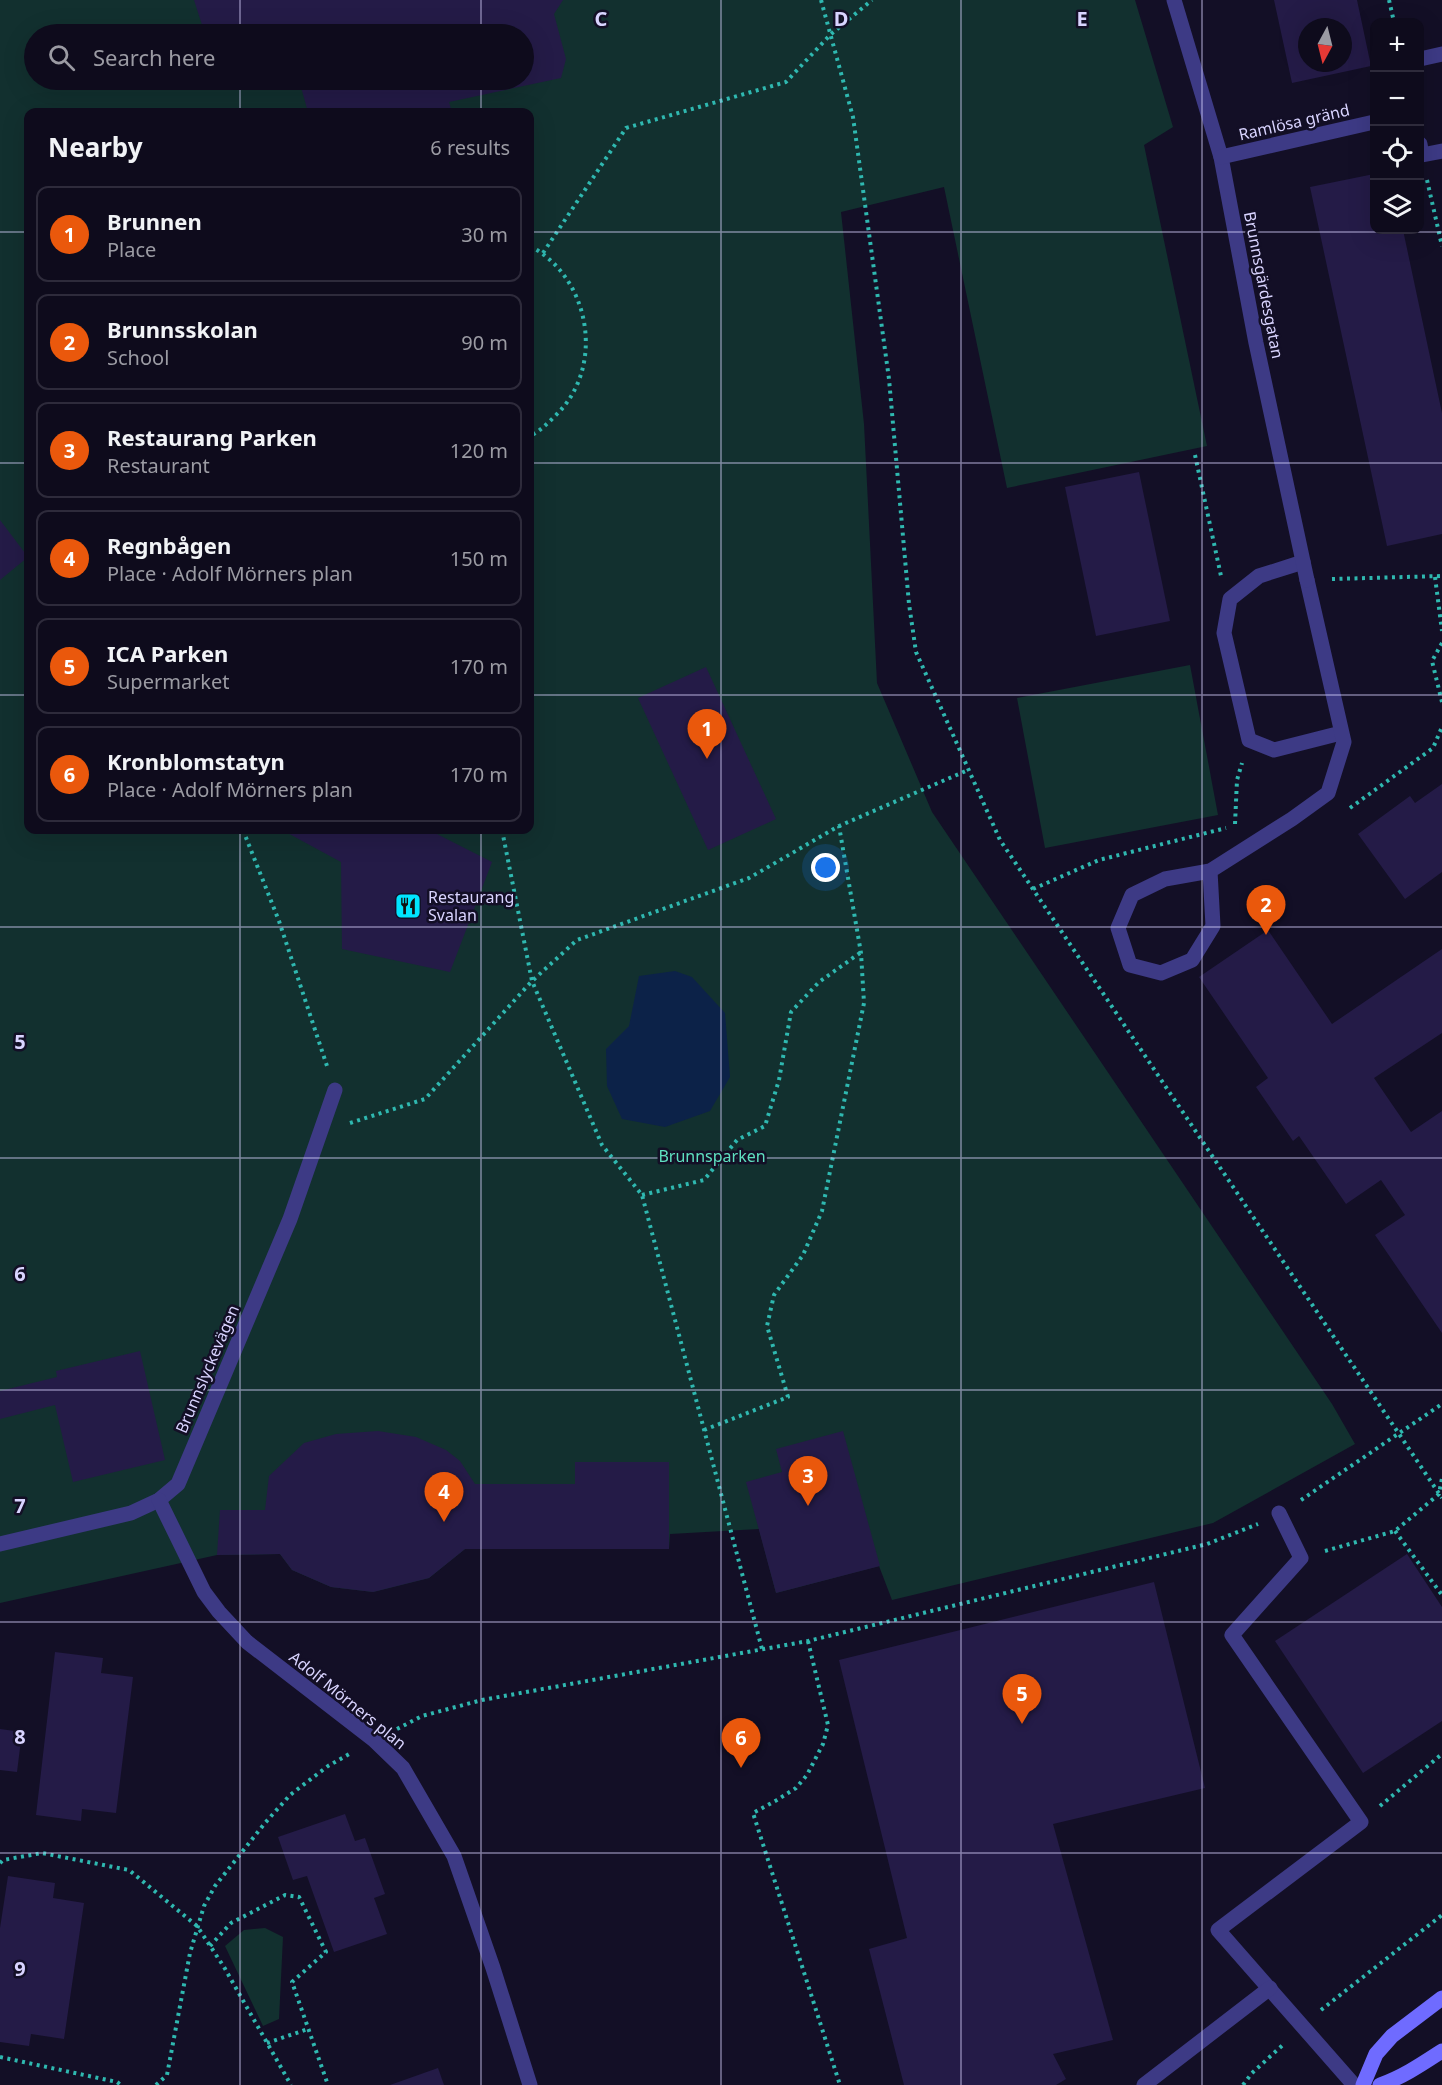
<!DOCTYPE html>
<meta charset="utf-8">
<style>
body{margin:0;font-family:"Noto Sans",sans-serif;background:#1c1929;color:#f1f3f6}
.controls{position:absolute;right:18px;top:18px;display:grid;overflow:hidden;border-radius:12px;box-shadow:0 6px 24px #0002}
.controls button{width:54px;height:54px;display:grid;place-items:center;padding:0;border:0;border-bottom:2px solid #2e2b3b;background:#0e0b1c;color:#f1f3f6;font:30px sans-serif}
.compass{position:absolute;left:1298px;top:18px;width:54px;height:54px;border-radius:50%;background:#0e0b1c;box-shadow:0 6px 24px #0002;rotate:187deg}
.you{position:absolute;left:826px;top:868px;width:21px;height:21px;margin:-15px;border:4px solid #fff;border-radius:50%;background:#1a73e8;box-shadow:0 0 0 9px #1a73e833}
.badge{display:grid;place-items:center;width:39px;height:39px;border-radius:50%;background:#ea580c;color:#fff;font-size:20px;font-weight:700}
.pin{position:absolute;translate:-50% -50px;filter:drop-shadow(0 2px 3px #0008)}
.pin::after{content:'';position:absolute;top:32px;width:21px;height:18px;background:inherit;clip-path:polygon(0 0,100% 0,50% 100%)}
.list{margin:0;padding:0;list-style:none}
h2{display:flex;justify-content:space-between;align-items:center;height:78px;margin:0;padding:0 24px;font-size:26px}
h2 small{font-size:20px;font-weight:400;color:#9b9ba3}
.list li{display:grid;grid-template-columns:39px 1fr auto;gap:18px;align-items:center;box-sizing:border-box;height:96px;margin:0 12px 12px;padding:0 12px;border:2px solid #2e2b3b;border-radius:12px}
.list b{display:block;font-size:22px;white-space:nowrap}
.list p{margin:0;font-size:20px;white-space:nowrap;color:#9b9ba3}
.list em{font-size:20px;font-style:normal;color:#9b9ba3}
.icon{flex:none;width:33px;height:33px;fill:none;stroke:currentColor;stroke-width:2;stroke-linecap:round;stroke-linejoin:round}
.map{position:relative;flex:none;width:1442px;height:2085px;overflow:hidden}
.search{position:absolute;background:#0e0b1c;box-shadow:0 6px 24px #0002;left:24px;top:24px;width:510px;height:66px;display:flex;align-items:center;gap:15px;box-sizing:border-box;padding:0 21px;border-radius:33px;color:#9b9ba3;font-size:22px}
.panel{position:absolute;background:#0e0b1c;box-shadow:0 6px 24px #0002;left:24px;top:108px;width:510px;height:726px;border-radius:12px}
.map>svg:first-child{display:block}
.green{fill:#12302f;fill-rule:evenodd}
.water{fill:#0c2248}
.building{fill:#241b47;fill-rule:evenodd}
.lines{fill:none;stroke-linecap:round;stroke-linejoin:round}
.path{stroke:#2fb8b0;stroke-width:4;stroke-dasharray:3 4.5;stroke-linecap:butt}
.lane{stroke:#3d3a85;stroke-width:15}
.street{stroke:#3d3a85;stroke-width:15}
.secondary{stroke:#6f6bff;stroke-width:15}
.grid{fill:none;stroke:#d9d4ff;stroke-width:1.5;stroke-opacity:0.55}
.labels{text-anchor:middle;stroke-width:5;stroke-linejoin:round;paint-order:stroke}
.street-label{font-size:16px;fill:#d9d4ff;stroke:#130f26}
.poi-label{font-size:16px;fill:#d9d4ff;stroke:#130f26;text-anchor:start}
.park-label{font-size:16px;fill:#5fe0c0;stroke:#130f26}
.grid-label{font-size:20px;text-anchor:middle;font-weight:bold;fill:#d9d4ff;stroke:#130f26;stroke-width:5;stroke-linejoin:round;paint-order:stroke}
</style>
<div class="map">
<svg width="1442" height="2085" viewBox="0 0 1442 2085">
<rect width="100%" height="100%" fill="#130f26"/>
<g class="green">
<path d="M0,0H1135L1173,127L1144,145L1207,446L1007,488L944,187L841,212L864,424L877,683L932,812L1332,1404L1355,1444L1213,1523L892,1600L879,1566L776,1593L759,1529L670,1534L669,1549H465L429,1578L373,1592L331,1587L292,1570L280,1554L217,1555L0,1603ZM34,34H524V80H34ZM28,112H530V830H28Z"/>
<polygon points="1190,665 1218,815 1045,848 1017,698"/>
<polygon points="265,1928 283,1937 279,2019 263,2026 225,1946 244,1930"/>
</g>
<polygon class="water" points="675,971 692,977 725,1013 730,1077 710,1111 665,1127 622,1119 607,1086 606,1049 629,1026 639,976"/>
<g class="building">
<polygon points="194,0 563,0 554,14 566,59 561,78 449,102 452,112 308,112 299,80 524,80 524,34 205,34"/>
<path d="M1274,0H1357L1371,66L1292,83ZM1307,27H1343V63H1307Z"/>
<polygon points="257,80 274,80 259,85"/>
<polygon points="1374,174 1374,230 1403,230 1442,413 1442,534 1387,546 1310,187"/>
<polygon points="1139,472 1170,621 1096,636 1065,487"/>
<polygon points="0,520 28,557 0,580"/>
<polygon points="706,667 776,819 708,850 638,698"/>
<polygon points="1442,784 1442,872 1405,899 1358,834 1410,796 1415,803"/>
<polygon points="282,830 429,830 492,862 450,972 342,949 341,862"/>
<polygon points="1268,930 1332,1024 1442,949 1442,1033 1374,1078 1411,1132 1442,1111 1442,1333 1375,1235 1405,1215 1381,1180 1346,1204 1299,1136 1293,1141 1256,1087 1268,1078 1199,977"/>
<polygon points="140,1351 165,1460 73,1482 55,1405 0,1419 0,1391 57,1377 56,1371"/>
<polygon points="378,1431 416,1437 446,1450 460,1461 475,1484 575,1484 575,1462 669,1462 669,1549 465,1549 429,1578 373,1592 331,1587 292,1570 280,1554 217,1555 220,1510 265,1510 269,1476 304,1443 336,1434"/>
<polygon points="843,1431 880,1566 776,1593 746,1482 782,1472 776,1449"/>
<polygon points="1407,1554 1442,1607 1442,1721 1363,1773 1275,1641"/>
<polygon points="1154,1582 1205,1788 1053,1824 1113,2040 1053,2054 1066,2079 1056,2085 904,2085 869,1949 907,1938 839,1660"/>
<polygon points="55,1652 103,1658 101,1673 133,1677 116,1813 82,1809 81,1821 36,1815"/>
<polygon points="0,1729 22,1732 17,1772 0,1770"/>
<polygon points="345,1814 355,1841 365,1838 385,1894 374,1898 387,1934 334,1952 307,1876 293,1880 278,1837"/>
<polygon points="8,1876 55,1883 53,1898 84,1903 64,2039 31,2034 29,2046 0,2042 0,1928"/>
<polygon points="438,2068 444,2085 390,2085"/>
</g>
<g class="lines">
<g class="path">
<polyline points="821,0 853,117 889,379 909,604 916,652 1000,840 1442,1498"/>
<polyline points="1389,0 1394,22"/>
<polyline points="1427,180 1442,246"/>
<path d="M530,246C591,278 606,368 555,416C547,424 540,431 530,436"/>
<polyline points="543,253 626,128 786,82 830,35 872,0"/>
<polyline points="1195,455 1221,576"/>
<polyline points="1435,577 1442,631"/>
<polyline points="1332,579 1442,576"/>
<polyline points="1442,643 1432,661 1442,702"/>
<polyline points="1350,808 1433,748 1442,727"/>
<polyline points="1235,824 1237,780 1242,763"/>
<polyline points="243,830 279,921 327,1066"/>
<polyline points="502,830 532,981 602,1145 642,1195 762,1649"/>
<polyline points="1033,889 1099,860 1226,828"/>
<polyline points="350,1123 425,1099 532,981 577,940 749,878 839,826 968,770"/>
<polyline points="642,1195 704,1180 737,1140 765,1126 779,1080 791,1012 819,982 860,953"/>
<polyline points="704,1430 788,1397 767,1326 774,1295 803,1255 822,1211 864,1003 861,953 839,826"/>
<polyline points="1301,1500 1442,1404"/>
<polyline points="1395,1531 1442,1595"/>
<polyline points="1325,1551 1395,1531 1439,1494 1442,1478"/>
<polyline points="808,1641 828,1725 823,1744 807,1775 796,1788 777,1800 753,1813 840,2085"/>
<polyline points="397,1729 422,1716 482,1700 808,1641 1207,1544 1258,1524"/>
<polyline points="1380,1806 1442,1754"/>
<polyline points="0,1863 3,1860 42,1853 129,1870 197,1926 224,1967 291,2085"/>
<polyline points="210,1946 231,1923 285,1895 299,1897 326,1952 292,1982 328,2085"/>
<polyline points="1321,2010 1442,1915"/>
<polyline points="267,2043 308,2029"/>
<polyline points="0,2057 117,2082 121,2085"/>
<polyline points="156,2085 167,2075 190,1953 204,1906 215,1886 265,1823 290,1795 328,1766 351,1753"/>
<polyline points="1243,2085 1252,2073 1285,2043"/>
</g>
<g class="lane">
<polyline points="1420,59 1442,54"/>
<polyline points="1420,144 1422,155 1442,151"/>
<polyline points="1303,562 1259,576 1230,599 1224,633 1249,740 1274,750 1341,733"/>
<polyline points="1210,871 1213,926 1192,960 1161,973 1130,965 1118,928 1132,895 1165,879 1210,871 1292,819 1328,793 1344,742 1307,580"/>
<polyline points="1279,1513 1301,1558 1232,1635 1361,1822 1218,1930 1354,2085"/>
<polyline points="0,1544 131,1513 159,1500 178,1484 290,1219 335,1090"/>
<polyline points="1144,2085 1270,1988"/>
</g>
<g class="street">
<polyline points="1174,0 1221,157 1256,343 1307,580"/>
<polyline points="1221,157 1374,122"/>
<polyline points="159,1500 204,1592 219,1612 247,1642 374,1740 403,1768 454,1856 493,1968 530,2085"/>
</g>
<g class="secondary">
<polyline points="1363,2085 1376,2054 1392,2036 1442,1998"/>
<path d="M1380,2085C1403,2077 1422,2064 1442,2051"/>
</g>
</g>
<path class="grid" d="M240,0V34M481,0V34M721,0V2085M961,0V2085M1202,0V2085M240,80V112M481,80V112M0,232H28M530,232H1442M0,463H28M530,463H1442M0,695H28M530,695H1442M240,830V2085M481,830V2085M0,927H1442M0,1158H1442M0,1390H1442M0,1622H1442M0,1853H1442"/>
<defs>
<symbol id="restaurant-square" viewBox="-11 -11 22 22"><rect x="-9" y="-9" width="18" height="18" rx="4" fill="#00e5ff" stroke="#130f26"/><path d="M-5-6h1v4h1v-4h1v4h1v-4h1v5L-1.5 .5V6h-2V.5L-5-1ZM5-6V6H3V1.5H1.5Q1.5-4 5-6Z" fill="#111"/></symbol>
</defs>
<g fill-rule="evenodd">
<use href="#restaurant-square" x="393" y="891" width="30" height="30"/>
</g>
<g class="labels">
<g class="street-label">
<text transform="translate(1294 122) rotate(-13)" y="6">Ramlösa gränd</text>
<text transform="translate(1264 285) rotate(79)" y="6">Brunnsgärdesgatan</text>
<text transform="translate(207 1369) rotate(-67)" y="6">Brunnslyckevägen</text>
<text transform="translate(348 1700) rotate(39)" y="6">Adolf Mörners plan</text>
</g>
<g class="poi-label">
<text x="428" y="903">Restaurang<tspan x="428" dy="18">Svalan</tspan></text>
</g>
<g class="park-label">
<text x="712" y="1162">Brunnsparken</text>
</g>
</g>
<g class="grid-label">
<text x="601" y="26">C</text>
<text x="841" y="26">D</text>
<text x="1082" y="26">E</text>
<text x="20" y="1049">5</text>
<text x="20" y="1281">6</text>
<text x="20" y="1513">7</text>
<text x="20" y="1744">8</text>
<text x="20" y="1976">9</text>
</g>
</svg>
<div class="controls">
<button>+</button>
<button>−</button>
<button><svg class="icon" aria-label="locate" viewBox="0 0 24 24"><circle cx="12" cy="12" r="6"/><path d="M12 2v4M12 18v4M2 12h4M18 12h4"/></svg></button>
<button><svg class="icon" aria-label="layers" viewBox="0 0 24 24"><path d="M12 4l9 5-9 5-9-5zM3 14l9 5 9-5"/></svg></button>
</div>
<svg class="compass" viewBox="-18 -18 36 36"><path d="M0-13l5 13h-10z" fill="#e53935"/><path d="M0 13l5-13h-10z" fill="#9b9ba3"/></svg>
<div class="you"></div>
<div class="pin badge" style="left:707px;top:759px">1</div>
<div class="pin badge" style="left:1266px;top:935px">2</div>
<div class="pin badge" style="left:808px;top:1506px">3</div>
<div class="pin badge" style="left:444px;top:1522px">4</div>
<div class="pin badge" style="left:1022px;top:1724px">5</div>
<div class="pin badge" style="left:741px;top:1768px">6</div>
<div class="search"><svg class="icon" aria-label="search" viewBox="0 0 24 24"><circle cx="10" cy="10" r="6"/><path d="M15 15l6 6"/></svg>Search here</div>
<section class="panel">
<h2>Nearby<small>6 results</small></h2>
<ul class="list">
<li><span class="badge">1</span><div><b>Brunnen</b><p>Place</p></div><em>30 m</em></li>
<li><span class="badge">2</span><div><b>Brunnsskolan</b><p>School</p></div><em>90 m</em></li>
<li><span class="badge">3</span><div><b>Restaurang Parken</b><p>Restaurant</p></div><em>120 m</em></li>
<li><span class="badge">4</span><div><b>Regnbågen</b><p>Place · Adolf Mörners plan</p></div><em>150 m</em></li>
<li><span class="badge">5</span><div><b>ICA Parken</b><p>Supermarket</p></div><em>170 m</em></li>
<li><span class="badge">6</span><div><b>Kronblomstatyn</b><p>Place · Adolf Mörners plan</p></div><em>170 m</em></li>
</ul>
</section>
</div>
